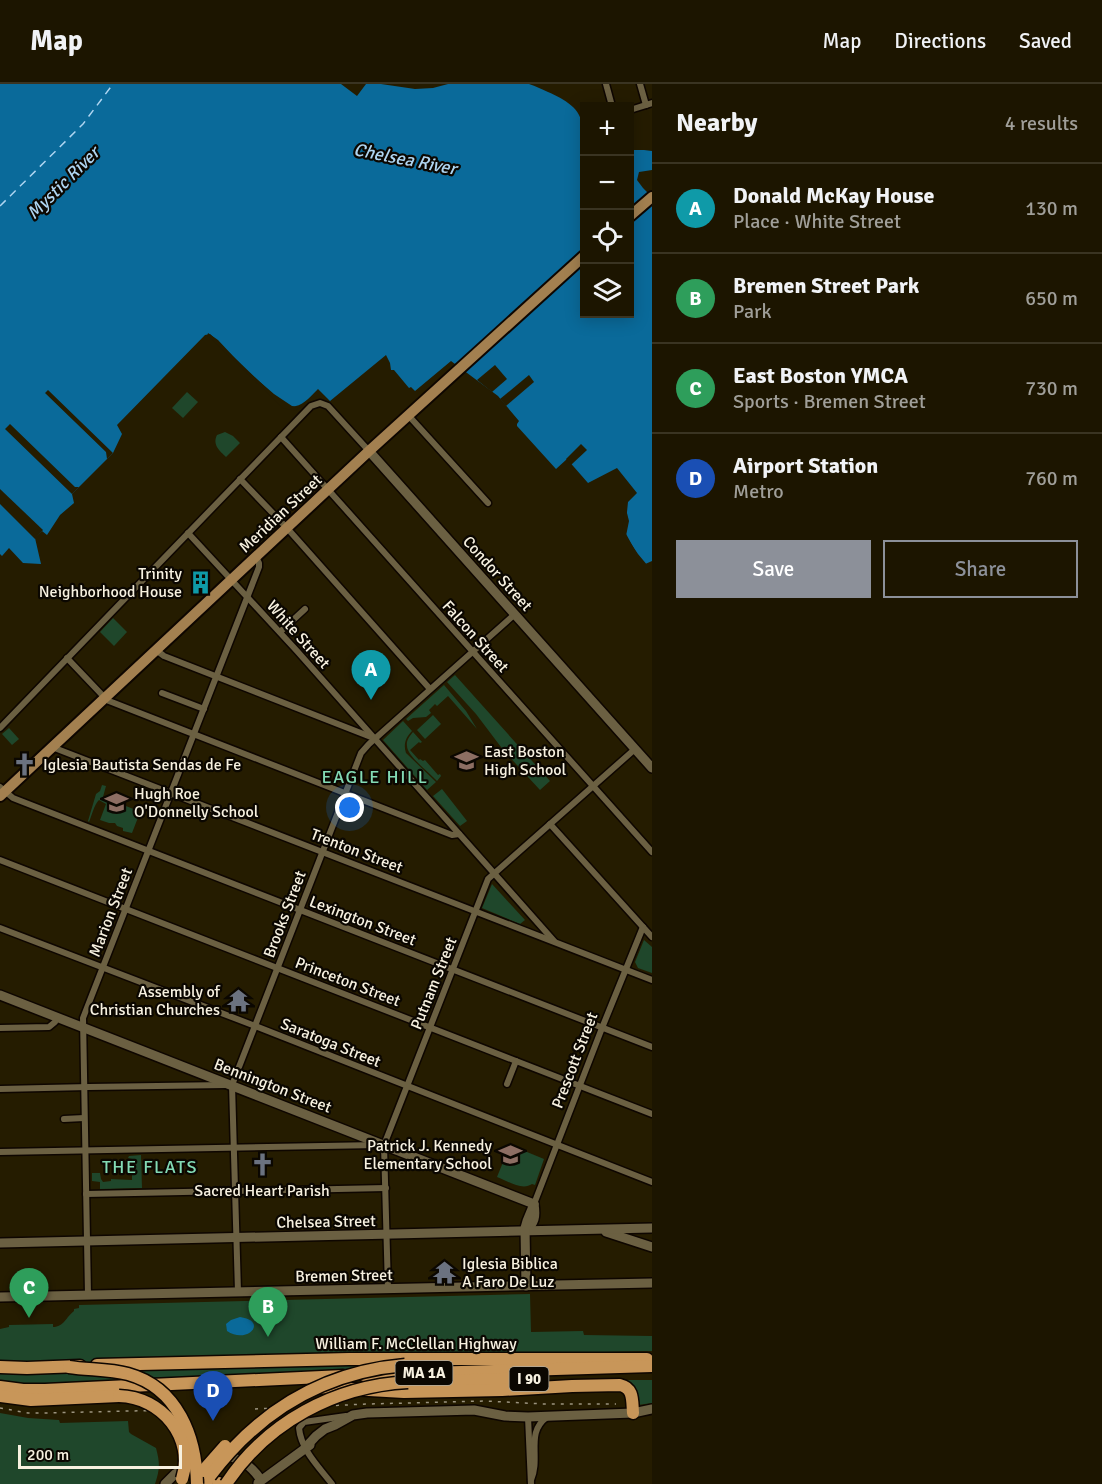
<!DOCTYPE html>
<meta charset="utf-8">
<style>
body{margin:0;font-family:Signika,sans-serif;background:#29220f;color:#f1f3f6}
.controls{position:absolute;right:18px;top:18px;display:grid;overflow:hidden;border-radius:0px;box-shadow:0 3px 15px #0003}
.controls button{width:54px;height:54px;display:grid;place-items:center;padding:0;border:0;border-bottom:2px solid #3a3422;background:#1c1500;color:#f1f3f6;font:30px sans-serif}
.scale{position:absolute;left:18px;bottom:15px;width:164px;box-sizing:border-box;padding-left:6px;border:3px solid #f7f1e0;border-top:0;font-size:16px;line-height:21px;white-space:nowrap;color:#f7f1e0;-webkit-text-stroke:4px #0b0701;paint-order:stroke}
.you{position:absolute;left:350px;top:724px;width:21px;height:21px;margin:-15px;border:4px solid #fff;border-radius:50%;background:#1a73e8;box-shadow:0 0 0 9px #1a73e833}
.badge{display:grid;place-items:center;width:39px;height:39px;border-radius:50%;background:#8c9099;color:#fff;font-size:20px;font-weight:700}
.pin{position:absolute;translate:-50% -50px;filter:drop-shadow(0 2px 3px #0008)}
.pin::after{content:'';position:absolute;top:32px;width:21px;height:18px;background:inherit;clip-path:polygon(0 0,100% 0,50% 100%)}
.list{margin:0;padding:0;list-style:none}
h2{display:flex;justify-content:space-between;align-items:center;height:78px;margin:0;padding:0 24px;font-size:26px}
h2 small{font-size:20px;font-weight:400;color:#a09f99}
.list li{display:grid;grid-template-columns:39px 1fr auto;gap:18px;align-items:center;box-sizing:border-box;height:90px;padding:0 24px;border-top:2px solid #3a3422}
.list b{display:block;font-size:22px;white-space:nowrap}
.list p{margin:0;font-size:20px;white-space:nowrap;color:#a09f99}
.list em{font-size:20px;font-style:normal;color:#a09f99}
.actions{display:flex;gap:12px;padding:18px 24px}
.actions a{flex:1;padding:14px 0;border:2px solid #8c9099;border-radius:0px;text-align:center;font-size:21px;color:#8c9099}
.actions .main{background:#8c9099;color:#fff}
.icon{flex:none;width:33px;height:33px;fill:none;stroke:currentColor;stroke-width:2;stroke-linecap:round;stroke-linejoin:round}
.map{position:relative;flex:none;width:652px;height:1400px;overflow:hidden}
header{display:flex;align-items:center;gap:36px;box-sizing:border-box;height:84px;padding:0 30px;background:#1c1500;border-bottom:2px solid #3a3422}
header strong{font-size:28px}
nav{display:flex;gap:33px;margin-inline-start:auto;font-size:21px}
main{display:flex}
aside{flex:1;background:#1c1500}
.map>svg:first-child{display:block}
.green{fill:#1f472b}
.water{fill:#0a6a9a}
.pier{fill:#251c00}
.lines{fill:none;stroke-linecap:round;stroke-linejoin:round}
.ferry{stroke:#afd5f1;stroke-width:1.5;stroke-dasharray:8 6;stroke-linecap:butt}
.street-casing{stroke:#0e0600;stroke-width:9}
.secondary-casing{stroke:#0e0600;stroke-width:12}
.primary-casing{stroke:#0e0600;stroke-width:14}
.highway-casing{stroke:#0e0600;stroke-width:15}
.street{stroke:#6b6042;stroke-width:6}
.secondary{stroke:#6b6042;stroke-width:9}
.primary{stroke:#a38050;stroke-width:10}
.highway{stroke:#c89659;stroke-width:12}
.rail{stroke:#9c947f;stroke-width:1.5;stroke-dasharray:3 6;stroke-linecap:butt}
.highway-bridge-casing{stroke:#0e0600;stroke-width:15;stroke-linecap:butt}
.highway-bridge{stroke:#c89659;stroke-width:12}
.labels{text-anchor:middle;stroke-width:4.5;stroke-linejoin:round;paint-order:stroke}
.shield{fill:#0b0701;stroke:#b0ab9d;stroke-width:1.5}
.shield-label{font-size:15px;font-weight:bold;fill:#f7f1e0}
.street-label{font-size:16px;fill:#f7f1e0;stroke:#0b0701}
.poi-label{font-size:16px;fill:#f7f1e0;stroke:#0b0701;text-anchor:start}
.water-label{font-size:18px;font-style:italic;fill:#afd5f1;stroke:#0b0701}
.neighbourhood-label{font-size:18px;letter-spacing:1.5px;fill:#83dab4;stroke:#0b0701}
</style>
<header>
<strong>Map</strong>
<nav><a>Map</a><a>Directions</a><a>Saved</a></nav>
</header>
<main>
<div class="map">
<svg width="652" height="1400" viewBox="0 0 652 1400">
<rect width="100%" height="100%" fill="#251c00"/>
<g class="green">
<polygon points="187,308 198,318 183,334 172,324"/>
<path d="M225,348L233,352L240,359L226,373C220,367 212,361 217,351Z"/>
<polygon points="113,534 127,548 114,562 100,548"/>
<polygon points="455,591 550,697 540,706 504,667 476,630 447,598"/>
<polygon points="444,601 466,627 477,645 448,612 437,622 435,620 429,626 431,629 426,633 413,634 408,637 406,635"/>
<polygon points="433,631 441,640 425,655 417,646"/>
<path d="M403,637L412,647C406,653 403,660 406,669L436,698L427,706L383,656Z"/>
<polygon points="9,644 19,655 12,661 2,650"/>
<path d="M413,648L422,658L420,659L419,658L410,666L419,676L420,675L423,677L425,676L438,691L440,690L441,692L437,697C430,689 407,672 407,662C406,656 410,652 413,648Z"/>
<path d="M102,701L106,702L103,713L136,726L135,729L139,731L132,749L123,747V744L117,742L115,739H109L100,736L106,720L99,716C94,721 92,731 89,738L88,737L96,710L100,707Z"/>
<polygon points="442,705 467,737 460,742 433,712"/>
<polygon points="492,800 525,836 520,840 482,824"/>
<polygon points="644,856 652,863 652,889 638,884 635,878"/>
<path d="M510,1061L544,1075L535,1101L532,1100C522,1107 508,1097 497,1093Z"/>
<polygon points="141,1071 142,1104 100,1105 100,1098 92,1097 92,1089 100,1089 101,1095 103,1098 111,1097 111,1095 132,1096 132,1075 128,1074 129,1072"/>
<path d="M530,1210L531,1248L583,1247L584,1251L652,1252V1267L406,1272V1286L50,1302L0,1300V1245L9,1243V1241L53,1240V1243C64,1243 66,1233 74,1227V1225L79,1224V1221Z"/>
<path d="M624,1296H652V1319L638,1321C637,1309 636,1302 624,1296Z"/>
<path d="M0,1329L28,1334L59,1336L60,1339L128,1337L129,1348L131,1350L156,1364C160,1379 160,1385 155,1400H0Z"/>
</g>
<g class="water">
<path d="M0,0H341L357,12L366,0H381L415,5L433,4L448,0H529C536,2 541,5 548,8C566,16 587,27 581,51L584,54V230H630V66H644L652,67V86L639,88L637,96L643,104L652,113V477L643,481L625,448L628,418L637,409L617,384L588,399L567,375L556,385L517,342V340L519,337L498,312L451,277L415,307L411,303L409,304L394,286H391L390,279L386,271L330,317L318,305C307,316 301,325 285,322L210,250L205,251L117,341L122,350L113,369L72,410L74,419L60,431L47,451L42,447L35,454L41,480L23,479L9,464L2,472L0,470Z"/>
<path d="M240,1233C269,1237 247,1261 227,1247L226,1240L231,1236Z"/>
</g>
<g class="pier">
<polygon points="208,249 218,256 246,286 274,310 292,322 299,324 302,322 295,327 283,324 209,253 207,253"/>
<polygon points="495,281 507,295 492,308 477,296"/>
<polygon points="529,291 534,298 506,322 500,315"/>
<polygon points="48,306 113,369 107,375 106,368 45,309"/>
<polygon points="10,340 75,403 79,403 72,410 5,345"/>
<polygon points="581,360 587,366 571,381 566,375"/>
<polygon points="0,405 43,446 35,455 0,420"/>
<polygon points="626,425 629,437 626,452 638,470 648,482 644,484 634,470 622,449 624,427"/>
</g>
<g class="lines">
<polyline class="ferry" points="0,122 83,40 113,0"/>
<defs>
<g id="street">
<polyline points="606,0 612,22"/>
<polyline points="640,0 646,21"/>
<polyline points="630,26 652,19"/>
<polyline points="408,331 488,419"/>
<polyline points="281,353 652,768"/>
<polyline points="240,395 287,444 430,605"/>
<polyline points="188,449 297,567 554,857"/>
<polyline points="280,548 305,525"/>
<polyline points="156,566 164,572 371,653"/>
<polyline points="67,574 105,614 109,617 452,751 459,750"/>
<polyline points="162,609 204,625"/>
<polyline points="0,644 311,322 320,319 328,322 369,367"/>
<polyline points="52,663 652,896"/>
<polyline points="0,703 13,714 652,963"/>
<polyline points="550,740 652,853"/>
<polyline points="0,776 652,1030"/>
<polyline points="0,844 250,940 652,1098"/>
<polyline points="0,944 49,943 55,938 57,933"/>
<polyline points="507,1000 516,977"/>
<polyline points="0,1005 89,1003 226,1001"/>
<polyline points="64,1035 84,1034"/>
<polyline points="0,1068 378,1061"/>
<polyline points="86,1110 386,1104"/>
<polyline points="534,1120 602,944 643,843"/>
<polyline points="388,1205 384,1061 488,795 635,665"/>
<polyline points="238,1208 232,1001 361,669 369,660 515,530"/>
<polyline points="88,1211 83,934 259,483 259,479 256,473"/>
<polyline points="528,1333 531,1400"/>
<path d="M531,1396C541,1373 525,1349 547,1333"/>
<path d="M332,1400C319,1383 301,1366 299,1344L304,1338L346,1332"/>
</g>
<g id="secondary">
<polyline points="369,367 652,684"/>
<polyline points="0,911 534,1120"/>
<path d="M525,1147C535,1140 536,1132 534,1120"/>
<polyline points="606,1148 652,1163"/>
<polyline points="0,1159 652,1144"/>
<polyline points="526,1202 525,1144 527,1137 534,1120"/>
<polyline points="0,1213 652,1199"/>
<polyline points="305,1364 316,1352 325,1345 335,1341 353,1331 367,1329 474,1326 505,1332 528,1333 633,1329 652,1325"/>
<path d="M222,1373C240,1371 252,1383 261,1396"/>
<polyline points="258,1399 310,1361"/>
<polyline points="165,1400 175,1390 186,1384"/>
</g>
<g id="primary">
<polyline points="630,132 652,113"/>
<polyline points="0,712 369,367 584,172"/>
</g>
<g id="highway">
<polyline points="97,1281 349,1275 647,1275"/>
<polyline points="0,1283 27,1284 80,1282"/>
<polyline points="364,1291 652,1282"/>
<polyline points="408,1298 536,1294"/>
<polyline points="0,1303 23,1306 45,1306 343,1292"/>
<path d="M317,1303L404,1308L502,1306L572,1302L620,1301C634,1304 632,1317 633,1329"/>
<polyline points="0,1312 31,1316 119,1312"/>
<polyline points="205,1400 210,1392"/>
<polyline points="218,1400 219,1399"/>
</g>
</defs>
<use href="#street" class="street-casing"/>
<use href="#secondary" class="secondary-casing"/>
<use href="#primary" class="primary-casing"/>
<use href="#highway" class="highway-casing"/>
<use href="#street" class="street"/>
<use href="#secondary" class="secondary"/>
<use href="#primary" class="primary"/>
<use href="#highway" class="highway"/>
<g class="rail">
<polyline points="0,1324 28,1329 44,1329 174,1326"/>
<polyline points="255,1325 368,1320 485,1317 545,1320 616,1320"/>
</g>
<defs>
<g id="highway-bridge">
<path d="M69,1283C88,1286 109,1285 128,1290C178,1304 196,1353 197,1400"/>
<path d="M119,1312C162,1313 195,1354 182,1395"/>
<polyline points="203,1387 225,1362"/>
<path d="M210,1392C259,1327 324,1288 405,1281"/>
<path d="M226,1400C267,1338 335,1302 408,1298"/>
</g>
</defs>
<use href="#highway-bridge" class="highway-bridge-casing"/>
<use href="#highway-bridge" class="highway-bridge"/>
</g>
<defs>
<symbol id="building-bare" viewBox="-9 -9 18 18"><path d="M-4-6H4V6H1V3H-1V6H-4ZM-2.5-4.3h1.7v1.8h-1.7ZM.8-4.3h1.7v1.8H.8ZM-2.5-1h1.7V.8h-1.7ZM.8-1h1.7V.8H.8Z" fill="#0f9aa8" stroke="#0b0701" stroke-width="2.5" paint-order="stroke"/></symbol>
<symbol id="school-bare" viewBox="-9 -9 18 18"><path d="M0-5L7-2L0 1L-7-2ZM-4 1L0 2.5L4 1V4Q0 6-4 4Z" fill="#8d6e63" stroke="#0b0701" stroke-width="2.5" paint-order="stroke"/></symbol>
<symbol id="church-bare" viewBox="-9 -9 18 18"><path d="M-1.2-6h2.4v3.5h3.3v2.4h-3.3V6h-2.4V-.1h-3.3v-2.4h3.3Z" fill="#6b7280" stroke="#0b0701" stroke-width="2.5" paint-order="stroke"/></symbol>
<symbol id="temple-bare" viewBox="-9 -9 18 18"><path d="M0-6L5-2H3V0L6.5 2.5H4V6H1.5V3h-3V6H-4V2.5H-6.5L-3 0V-2H-5Z" fill="#6b7280" stroke="#0b0701" stroke-width="2.5" paint-order="stroke"/></symbol>
</defs>
<g fill-rule="evenodd">
<use href="#building-bare" x="184" y="482" width="33" height="33"/>
<use href="#school-bare" x="450" y="660" width="33" height="33"/>
<use href="#church-bare" x="8" y="664" width="33" height="33"/>
<use href="#school-bare" x="100" y="702" width="33" height="33"/>
<use href="#temple-bare" x="222" y="900" width="33" height="33"/>
<use href="#school-bare" x="494" y="1054" width="33" height="33"/>
<use href="#church-bare" x="246" y="1064" width="33" height="33"/>
<use href="#temple-bare" x="428" y="1172" width="33" height="33"/>
</g>
<g class="labels">
<g class="shield">
<rect x="395.5" y="1277" width="57" height="24" rx="4.5"/>
<rect x="509.5" y="1283" width="39" height="24" rx="4.5"/>
</g>
<g class="shield-label">
<text x="424" y="1294">MA 1A</text>
<text x="529" y="1300">I 90</text>
</g>
<g class="street-label">
<text transform="translate(280 429) rotate(-43)" y="6">Meridian Street</text>
<text transform="translate(498 489) rotate(48)" y="6">Condor Street</text>
<text transform="translate(299 550) rotate(48)" y="6">White Street</text>
<text transform="translate(476 552) rotate(48)" y="6">Falcon Street</text>
<text transform="translate(357 766) rotate(21)" y="6">Trenton Street</text>
<text transform="translate(110 828) rotate(-69)" y="6">Marion Street</text>
<text transform="translate(284 830) rotate(-69)" y="6">Brooks Street</text>
<text transform="translate(363 836) rotate(21)" y="6">Lexington Street</text>
<text transform="translate(348 897) rotate(21)" y="6">Princeton Street</text>
<text transform="translate(433 899) rotate(-68)" y="6">Putnam Street</text>
<text transform="translate(331 958) rotate(22)" y="6">Saratoga Street</text>
<text transform="translate(574 976) rotate(-69)" y="6">Prescott Street</text>
<text transform="translate(273 1001) rotate(21)" y="6">Bennington Street</text>
<text transform="translate(326 1137) rotate(-1)" y="6">Chelsea Street</text>
<text transform="translate(344 1191) rotate(-1)" y="6">Bremen Street</text>
<text x="416" y="1265">William F. McClellan Highway</text>
</g>
<g class="poi-label">
<text x="182" y="495" text-anchor="end">Trinity<tspan x="182" dy="18">Neighborhood House</tspan></text>
<text x="484" y="673">East Boston<tspan x="484" dy="18">High School</tspan></text>
<text x="43" y="686">Iglesia Bautista Sendas de Fe</text>
<text x="134" y="715">Hugh Roe<tspan x="134" dy="18">O'Donnelly School</tspan></text>
<text x="220" y="913" text-anchor="end">Assembly of<tspan x="220" dy="18">Christian Churches</tspan></text>
<text x="492" y="1067" text-anchor="end">Patrick J. Kennedy<tspan x="492" dy="18">Elementary School</tspan></text>
<text x="262" y="1112" text-anchor="middle">Sacred Heart Parish</text>
<text x="462" y="1185">Iglesia Biblica<tspan x="462" dy="18">A Faro De Luz</tspan></text>
</g>
<g class="water-label">
<text transform="translate(405 75) rotate(11)" y="6">Chelsea River</text>
<text transform="translate(63 99) rotate(-45)" y="6">Mystic River</text>
</g>
<g class="neighbourhood-label">
<text x="375" y="699">EAGLE HILL</text>
<text x="150" y="1089">THE FLATS</text>
</g>
</g>
</svg>
<div class="controls">
<button>+</button>
<button>−</button>
<button><svg class="icon" aria-label="locate" viewBox="0 0 24 24"><circle cx="12" cy="12" r="6"/><path d="M12 2v4M12 18v4M2 12h4M18 12h4"/></svg></button>
<button><svg class="icon" aria-label="layers" viewBox="0 0 24 24"><path d="M12 4l9 5-9 5-9-5zM3 14l9 5 9-5"/></svg></button>
</div>
<div class="scale">200 m</div>
<div class="you"></div>
<div class="pin badge" style="left:371px;top:616px;background:#0f9aa8">A</div>
<div class="pin badge" style="left:268px;top:1253px;background:#2e9e5b">B</div>
<div class="pin badge" style="left:29px;top:1234px;background:#2e9e5b">C</div>
<div class="pin badge" style="left:213px;top:1337px;background:#1a4fb4">D</div>
</div>
<aside>
<h2>Nearby<small>4 results</small></h2>
<ul class="list">
<li><span class="badge" style="background:#0f9aa8">A</span><div><b>Donald McKay House</b><p>Place · White Street</p></div><em>130 m</em></li>
<li><span class="badge" style="background:#2e9e5b">B</span><div><b>Bremen Street Park</b><p>Park</p></div><em>650 m</em></li>
<li><span class="badge" style="background:#2e9e5b">C</span><div><b>East Boston YMCA</b><p>Sports · Bremen Street</p></div><em>730 m</em></li>
<li><span class="badge" style="background:#1a4fb4">D</span><div><b>Airport Station</b><p>Metro</p></div><em>760 m</em></li>
</ul>
<div class="actions"><a class="main">Save</a><a>Share</a></div>
</aside>
</main>
